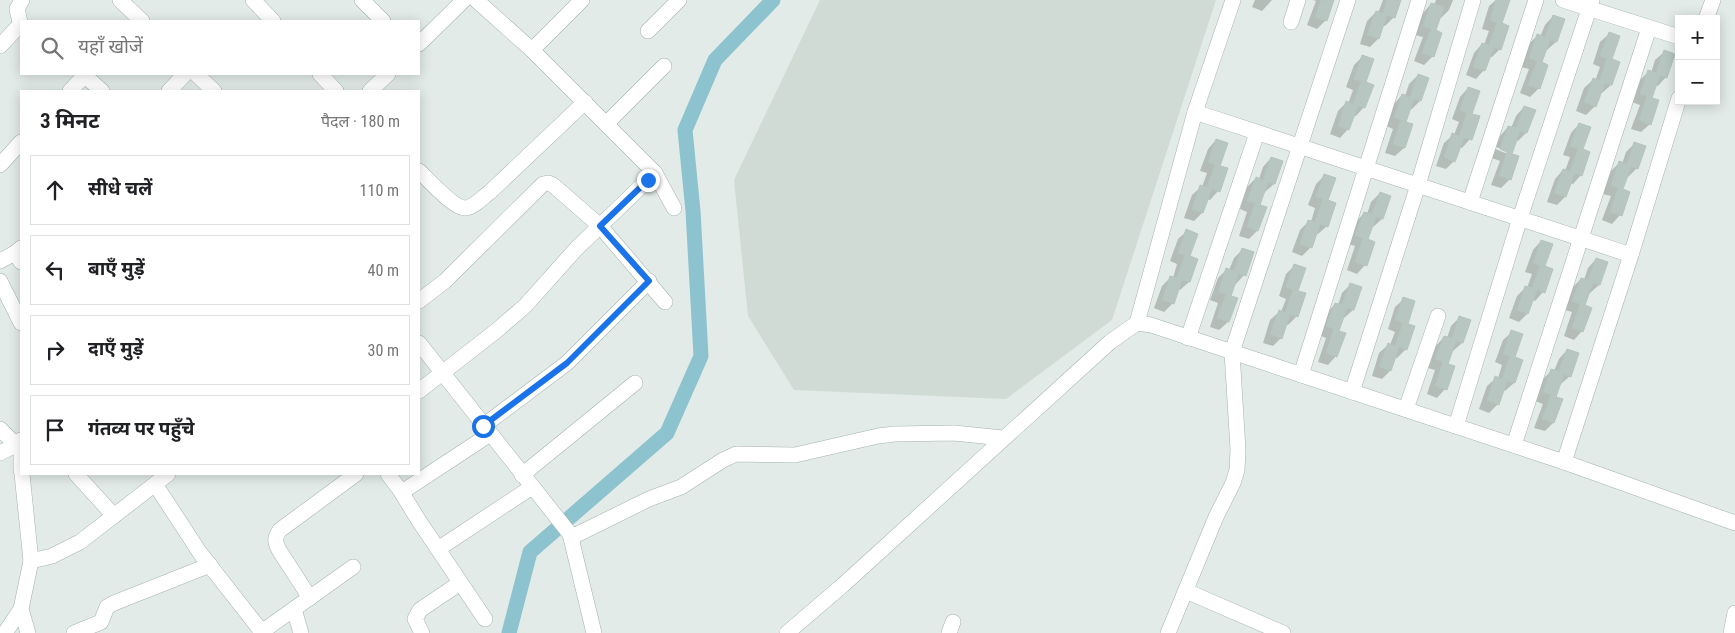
<!DOCTYPE html>
<html lang="hi">
<meta charset="utf-8">
<style>
body{margin:0;font-family:"Roboto Condensed","Noto Sans Devanagari",sans-serif;background:#f6f6f6;color:#202124}
.controls{position:absolute;right:15px;top:15px;display:grid;overflow:hidden;border-radius:0px;box-shadow:0 2px 12px #0003}
.controls button{width:45px;height:45px;display:grid;place-items:center;padding:0;border:0;border-bottom:1px solid #e0e0e0;background:#fff;color:#202124;font:25px sans-serif}
.stop{position:absolute;width:15px;height:15px;margin:-11px;border:4px solid #1a73e8;border-radius:50%;background:#fff}
.stop.end{background:#1a73e8;border-color:#fff;box-shadow:0 1px 5px #0008}
.list{margin:0;padding:0;list-style:none}
h2{display:flex;justify-content:space-between;align-items:center;height:65px;margin:0;padding:0 20px;font-size:21px}
h2 small{font-size:16px;font-weight:400;color:#757577}
.list li{display:grid;grid-template-columns:32px 1fr auto;gap:15px;align-items:center;box-sizing:border-box;height:70px;margin:0 10px 10px;padding:0 10px;border:1px solid #e0e0e0;border-radius:0px}
.list b{display:block;font-size:19px;white-space:nowrap}
.list em{font-size:16px;font-style:normal;color:#757577}
.icon{flex:none;width:28px;height:28px;fill:none;stroke:currentColor;stroke-width:2;stroke-linecap:round;stroke-linejoin:round}
.map{position:relative;flex:none;width:1735px;height:633px;overflow:hidden}
.search{position:absolute;background:#fff;box-shadow:0 2px 12px #0003;left:20px;top:20px;width:400px;height:55px;display:flex;align-items:center;gap:12px;box-sizing:border-box;padding:0 18px;border-radius:0px;color:#757577;font-size:19px}
.panel{position:absolute;background:#fff;box-shadow:0 2px 12px #0003;left:20px;top:90px;width:400px;height:385px;border-radius:0px}
.map>svg:first-child{display:block}
.built{fill:#d0dbd6}
.shadow{fill:#0003}
.lines{fill:none;stroke-linecap:round;stroke-linejoin:round}
.canal{stroke:#8cc3ce;stroke-width:15}
.building{fill:#b7c6c0;stroke:#b5c5be}
.minor-casing{stroke:#a5b3ae;stroke-width:16}
.minor{stroke:#fff;stroke-width:15}
.route{stroke:#1a73e8;stroke-width:6}
</style>
<div class="map">
<svg width="1735" height="633" viewBox="0 0 1735 633">
<rect width="100%" height="100%" fill="#e2ebe7"/>
<polygon class="built" points="820,0 1216,0 1112,320 1006,399 794,390 748,316 734,180"/>
<g class="shadow">
<polygon points="1255,0 1272,0 1262,11 1252,7"/>
<polygon points="1313,0 1333,0 1326,20 1317,29 1307,25 1316,1"/>
<polygon points="1383,0 1400,0 1394,17 1385,26 1383,25 1378,39 1370,47 1360,44 1367,21 1376,12 1378,13"/>
<polygon points="1436,0 1453,0 1449,10 1441,18 1439,17 1434,31 1433,56 1424,65 1414,61 1423,37 1415,35 1423,13 1431,4 1434,5"/>
<polygon points="1496,0 1504,0 1500,24 1500,49 1492,57 1489,57 1484,70 1476,79 1466,75 1474,53 1482,44 1484,45 1489,31 1482,29 1489,6"/>
<polygon points="1553,16 1556,42 1547,50 1545,49 1540,63 1539,88 1530,97 1520,93 1529,69 1521,67 1529,44 1537,36 1540,37 1545,25"/>
<polygon points="1609,34 1611,85 1602,93 1600,92 1595,106 1586,115 1576,111 1584,88 1593,80 1595,81 1600,67 1593,64 1600,42"/>
<polygon points="1664,52 1666,77 1658,86 1656,85 1651,99 1650,124 1641,132 1631,129 1640,105 1632,102 1640,80 1648,72 1651,73 1655,60"/>
<polygon points="1362,57 1364,107 1356,116 1353,115 1348,129 1340,138 1330,134 1338,111 1346,103 1348,104 1353,90 1346,87 1354,65"/>
<polygon points="1418,75 1428,79 1420,101 1412,109 1409,109 1405,123 1412,125 1404,148 1395,156 1385,153 1393,129 1386,126 1394,104 1402,95 1405,96 1409,84"/>
<polygon points="1468,88 1470,139 1462,148 1459,147 1454,161 1446,169 1436,166 1444,143 1453,135 1454,135 1459,122 1452,119 1460,97"/>
<polygon points="1524,107 1526,133 1518,141 1516,140 1511,154 1510,179 1501,188 1491,185 1500,161 1492,158 1495,149 1508,154 1508,151 1496,147 1500,136 1508,127 1511,128 1516,116"/>
<polygon points="1579,124 1581,175 1573,184 1570,183 1565,197 1557,205 1547,202 1555,179 1563,170 1565,171 1570,157 1563,155 1571,133"/>
<polygon points="1216,140 1218,191 1210,200 1207,199 1202,213 1194,221 1184,218 1192,195 1201,187 1202,187 1207,173 1200,171 1208,149"/>
<polygon points="1635,143 1637,168 1628,177 1626,176 1622,190 1620,215 1612,224 1602,220 1611,196 1603,194 1611,171 1619,163 1622,164 1626,152"/>
<polygon points="1271,158 1281,162 1274,184 1265,192 1263,192 1258,205 1257,231 1249,239 1239,236 1247,212 1240,209 1247,187 1256,178 1259,179 1263,167"/>
<polygon points="1325,175 1327,226 1318,234 1316,234 1311,247 1302,256 1292,252 1300,230 1309,221 1311,222 1315,208 1308,205 1316,184"/>
<polygon points="1380,193 1382,219 1373,227 1371,226 1366,240 1365,265 1357,274 1347,270 1355,246 1348,244 1356,222 1364,213 1367,214 1371,202"/>
<polygon points="1187,231 1189,257 1196,260 1189,282 1180,290 1178,289 1173,303 1164,312 1154,308 1162,286 1171,277 1173,278 1177,264 1170,261 1178,239"/>
<polygon points="1541,241 1543,292 1535,301 1532,300 1527,314 1519,322 1509,318 1517,296 1526,287 1527,288 1532,274 1525,272 1533,250"/>
<polygon points="1242,250 1244,275 1236,284 1234,283 1229,297 1236,299 1228,322 1219,330 1210,327 1218,303 1210,300 1218,278 1227,269 1229,270 1234,258"/>
<polygon points="1596,259 1599,285 1590,293 1588,292 1583,306 1582,331 1574,340 1564,336 1572,312 1565,310 1572,288 1581,279 1584,280 1588,268"/>
<polygon points="1295,265 1297,316 1288,325 1286,324 1281,338 1273,346 1263,343 1270,320 1279,312 1281,312 1286,299 1279,296 1286,274"/>
<polygon points="1351,284 1353,310 1344,318 1342,317 1337,331 1336,356 1328,365 1318,362 1326,338 1319,335 1327,313 1335,304 1338,305 1342,293"/>
<polygon points="1404,299 1406,349 1397,358 1395,357 1390,371 1382,379 1372,376 1379,353 1388,345 1390,345 1395,332 1388,329 1395,307"/>
<polygon points="1460,317 1462,343 1453,351 1451,350 1446,364 1445,389 1437,398 1427,394 1435,370 1428,368 1436,346 1444,337 1447,338 1451,326"/>
<polygon points="1512,332 1514,383 1505,391 1503,390 1498,404 1489,413 1479,409 1487,386 1496,378 1498,378 1502,365 1495,362 1503,340"/>
<polygon points="1567,350 1570,376 1561,384 1559,384 1554,397 1561,400 1553,423 1545,431 1534,428 1543,404 1535,401 1543,379 1552,370 1554,371 1559,359"/>
</g>
<g class="lines">
<polyline class="canal" points="509,633 530,552 667,433 701,356 693,211 685,130 715,60 773,0"/>
</g>
<g class="building">
<polygon points="1321,0 1334,0 1327,21 1315,17"/>
<polygon points="1387,0 1401,0 1395,18 1387,15 1379,39 1367,35 1376,11 1383,13"/>
<polygon points="1496,0 1510,0 1502,23 1509,26 1501,50 1494,47 1485,71 1473,67 1482,43 1489,45 1497,23 1490,20"/>
<polygon points="1431,3 1444,7 1436,30 1442,33 1434,57 1422,53 1431,29 1423,26"/>
<polygon points="1553,15 1565,19 1557,42 1550,40 1542,62 1548,65 1540,89 1528,85 1537,61 1529,58 1537,34 1545,37"/>
<polygon points="1609,32 1620,36 1612,59 1620,62 1612,85 1605,83 1596,107 1584,102 1593,78 1600,81 1607,58 1600,56"/>
<polygon points="1664,50 1675,54 1667,78 1660,75 1652,98 1659,100 1651,125 1639,120 1647,96 1640,94 1648,70 1656,73"/>
<polygon points="1362,55 1374,59 1366,82 1374,85 1365,108 1358,106 1349,130 1338,126 1346,101 1353,104 1361,81 1354,79"/>
<polygon points="1418,74 1429,78 1421,101 1414,99 1406,122 1413,124 1405,148 1393,144 1401,120 1394,117 1402,94 1410,97"/>
<polygon points="1468,87 1480,91 1472,114 1480,116 1472,140 1464,138 1455,162 1444,157 1452,133 1459,136 1467,113 1460,110"/>
<polygon points="1524,106 1536,110 1527,133 1520,131 1512,154 1519,156 1511,180 1499,176 1507,152 1500,149 1508,126 1516,128"/>
<polygon points="1579,123 1591,127 1583,149 1590,152 1582,176 1575,173 1566,197 1554,193 1563,169 1570,171 1578,149 1570,146"/>
<polygon points="1216,139 1228,143 1220,166 1228,168 1220,192 1212,189 1203,213 1192,209 1200,185 1207,187 1215,165 1208,162"/>
<polygon points="1634,142 1646,146 1638,169 1631,167 1623,189 1630,192 1622,216 1610,212 1618,188 1611,185 1619,161 1627,164"/>
<polygon points="1271,157 1283,161 1275,184 1268,182 1260,205 1267,207 1258,231 1247,227 1255,203 1247,201 1256,177 1263,180"/>
<polygon points="1324,174 1336,178 1328,200 1336,203 1328,227 1320,224 1312,248 1300,244 1308,220 1315,222 1323,199 1316,197"/>
<polygon points="1380,192 1391,196 1383,219 1376,217 1368,239 1375,242 1367,266 1355,262 1363,238 1355,235 1364,212 1372,214"/>
<polygon points="1186,229 1198,234 1190,256 1198,259 1190,282 1182,280 1174,304 1162,300 1170,276 1177,278 1185,255 1178,253"/>
<polygon points="1541,240 1553,244 1545,266 1553,269 1545,293 1537,290 1528,314 1517,310 1525,286 1532,288 1540,266 1533,263"/>
<polygon points="1242,248 1254,252 1246,276 1239,273 1231,296 1238,298 1229,322 1217,318 1226,294 1218,292 1226,268 1234,271"/>
<polygon points="1596,258 1608,262 1600,285 1593,283 1585,305 1592,308 1583,332 1572,328 1580,304 1572,301 1581,278 1588,280"/>
<polygon points="1294,264 1306,268 1298,291 1306,293 1298,317 1290,314 1282,339 1270,334 1279,310 1285,313 1293,290 1286,287"/>
<polygon points="1350,283 1362,287 1354,310 1347,308 1339,331 1346,333 1337,357 1326,353 1334,329 1326,326 1335,303 1342,305"/>
<polygon points="1403,297 1415,301 1408,324 1415,326 1407,350 1399,347 1391,371 1379,367 1388,343 1395,346 1403,323 1395,320"/>
<polygon points="1459,316 1471,320 1463,343 1456,341 1448,364 1455,366 1447,390 1435,386 1443,362 1435,359 1444,336 1452,338"/>
<polygon points="1511,330 1523,334 1515,357 1523,360 1515,383 1507,381 1499,405 1487,400 1495,376 1502,379 1510,356 1503,354"/>
<polygon points="1567,349 1579,353 1571,377 1564,374 1556,397 1563,399 1554,423 1542,419 1551,395 1543,392 1551,369 1559,371"/>
</g>
<g class="lines">
<defs>
<g id="minor">
<polyline points="120,0 142,21"/>
<polyline points="253,0 273,21"/>
<polyline points="362,0 383,21"/>
<polyline points="1563,0 1679,37"/>
<polyline points="1706,19 1713,0"/>
<polyline points="1291,22 1298,0"/>
<polyline points="648,31 679,0"/>
<polyline points="419,44 464,0"/>
<polyline points="0,46 16,29 21,27 17,9 22,0"/>
<polyline points="532,50 582,0"/>
<polyline points="83,74 102,91"/>
<polyline points="196,74 214,91"/>
<polyline points="320,74 336,91"/>
<polyline points="70,91 85,75"/>
<polyline points="169,91 185,74"/>
<polyline points="370,91 388,74"/>
<polyline points="1195,112 1631,255"/>
<polyline points="606,124 664,66"/>
<polyline points="0,165 21,142"/>
<path d="M419,171C428,179 454,209 466,208C474,207 483,197 490,192L585,102"/>
<polyline points="655,173 674,208"/>
<polyline points="1470,202 1536,0"/>
<polyline points="21,248 15,253 21,262"/>
<polyline points="0,261 15,253"/>
<polyline points="0,281 21,323"/>
<polyline points="419,301 445,281 543,184 548,183 553,185 600,226 665,302"/>
<polyline points="1137,323 1195,112 1233,0"/>
<polyline points="1188,338 1257,133"/>
<polyline points="419,343 570,534 576,535 584,531 649,499 681,487 723,460 736,454 795,455 878,436 895,434 954,433 1003,438"/>
<polyline points="1301,375 1419,0"/>
<polyline points="419,391 496,331 525,306 576,249 655,173 532,50 476,0"/>
<polyline points="1352,392 1418,185 1473,0"/>
<polyline points="1406,409 1438,316"/>
<polyline points="483,426 567,363 649,281"/>
<polyline points="1456,426 1520,218 1592,0"/>
<polyline points="0,429 15,444"/>
<polyline points="21,440 21,470"/>
<polyline points="1514,445 1649,28"/>
<polyline points="0,453 21,442"/>
<polyline points="1564,462 1631,255 1679,98"/>
<polyline points="76,474 114,516"/>
<polyline points="388,474 400,490 405,490 490,434"/>
<polyline points="522,475 635,383"/>
<polyline points="155,484 200,553 262,632"/>
<polyline points="400,490 419,521 485,619"/>
<polyline points="570,534 594,633"/>
<polyline points="438,549 532,487"/>
<polyline points="31,561 52,556 80,542 168,474"/>
<polyline points="1186,591 1283,633"/>
<path d="M310,598L279,550C275,542 274,538 280,530L356,474"/>
<polyline points="21,609 28,633"/>
<polyline points="294,609 301,633"/>
<polyline points="5,633 21,609 31,561 22,474"/>
<polyline points="74,633 101,622 107,607 114,603 210,565"/>
<polyline points="260,633 353,567"/>
<polyline points="422,633 415,619 420,610 460,583"/>
<polyline points="787,633 843,585 1110,342 1137,323 1151,325 1564,462 1735,523"/>
<polyline points="949,633 953,622"/>
<polyline points="1168,633 1216,517 1233,483 1237,470 1238,450 1232,352 1348,0"/>
<polyline points="1731,633 1735,613"/>
</g>
</defs>
<use href="#minor" class="minor-casing"/>
<use href="#minor" class="minor"/>
</g>
<g class="lines">
<polyline class="route" points="483,426 567,363 649,281 600,226 648,180"/>
</g>
</svg>
<div class="controls">
<button>+</button>
<button>−</button>
</div>
<div class="stop" style="left:483px;top:426px"></div>
<div class="stop end" style="left:648px;top:180px"></div>
<div class="search"><svg class="icon" aria-label="search" viewBox="0 0 24 24"><circle cx="10" cy="10" r="6"/><path d="M15 15l6 6"/></svg>यहाँ खोजें</div>
<section class="panel">
<h2>3 मिनट<small>पैदल · 180 m</small></h2>
<ul class="list">
<li><svg class="icon" aria-label="ahead" viewBox="0 0 24 24"><path d="M12 20V5M6 11l6-6 6 6"/></svg><div><b>सीधे चलें</b></div><em>110 m</em></li>
<li><svg class="icon" aria-label="left" viewBox="0 0 24 24"><path d="M17 20v-9H6M10 6l-5 5 5 5"/></svg><div><b>बाएँ मुड़ें</b></div><em>40 m</em></li>
<li><svg class="icon" aria-label="right" viewBox="0 0 24 24"><path d="M7 20v-9h11M14 6l5 5-5 5"/></svg><div><b>दाएँ मुड़ें</b></div><em>30 m</em></li>
<li><svg class="icon" aria-label="arrive" viewBox="0 0 24 24"><path d="M6 21V4h12l-3 4 3 4H6"/></svg><div><b>गंतव्य पर पहुँचे</b></div></li>
</ul>
</section>
</div>
